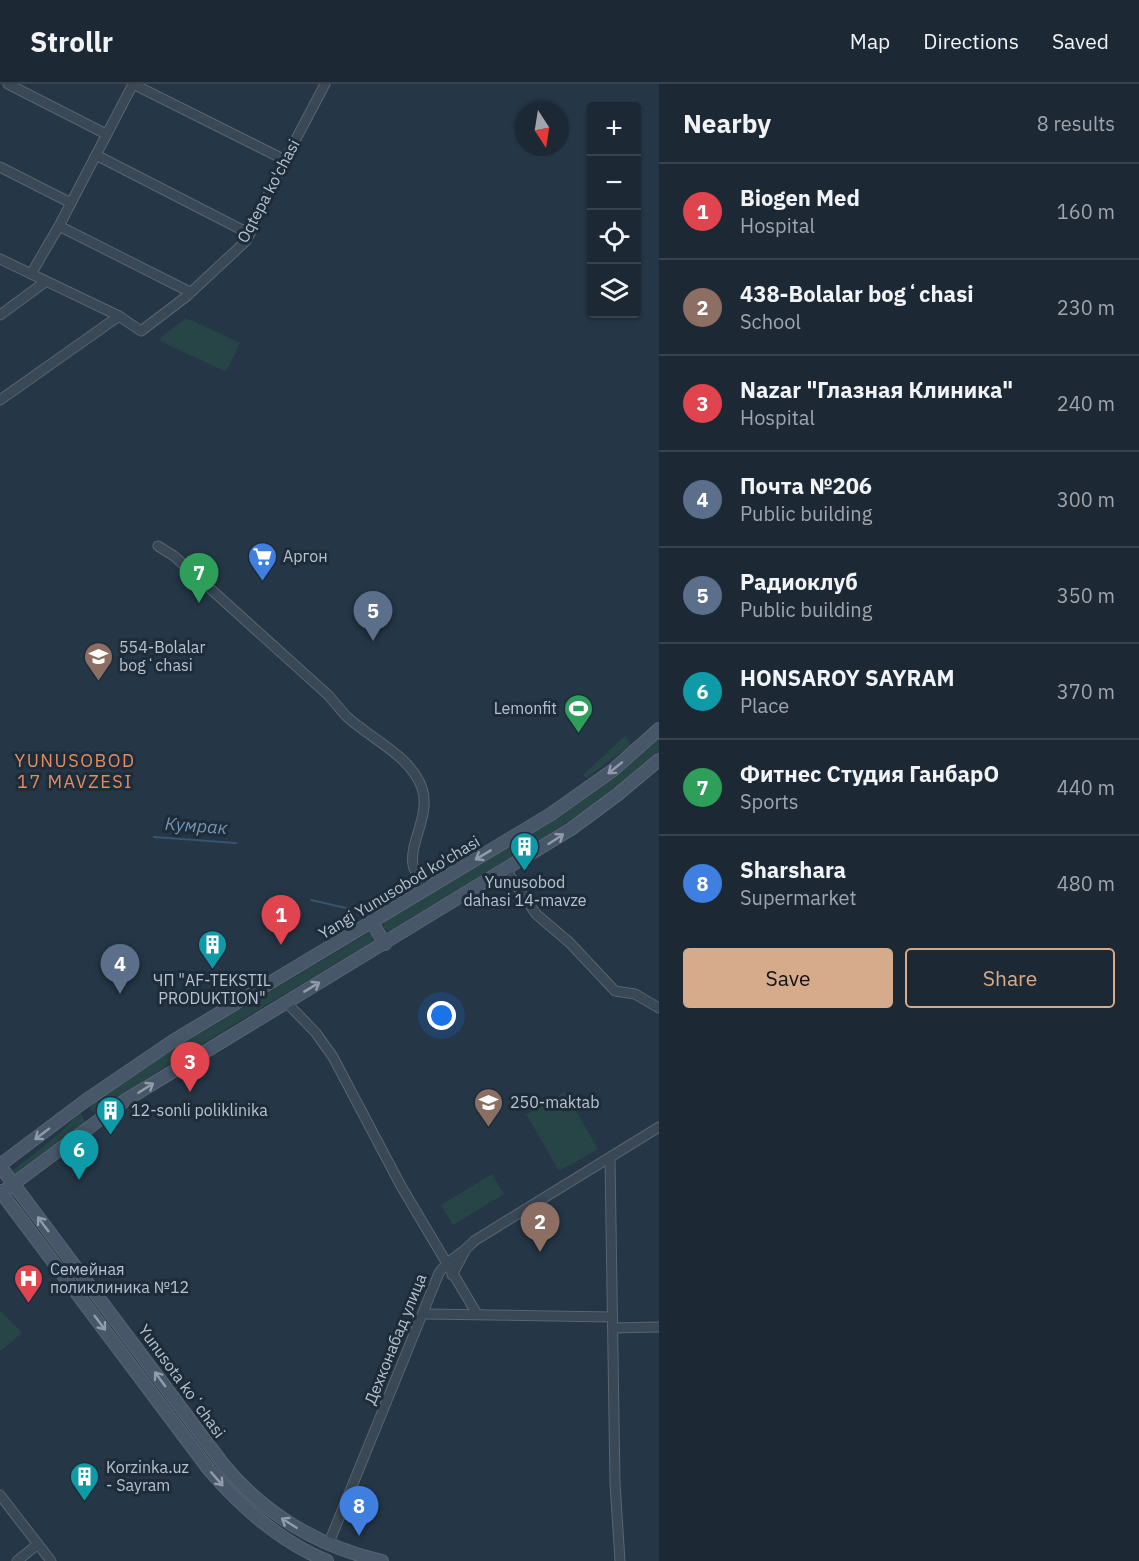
<!DOCTYPE html>
<meta charset="utf-8">
<style>
body{margin:0;font-family:"IBM Plex Sans",sans-serif;background:#25303c;color:#f1f3f6}
.controls{position:absolute;right:18px;top:18px;display:grid;overflow:hidden;border-radius:6px;box-shadow:0 2px 4px #0004}
.controls button{width:54px;height:54px;display:grid;place-items:center;padding:0;border:0;border-bottom:2px solid #3a444f;background:#1c2834;color:#f1f3f6;font:30px sans-serif}
.compass{position:absolute;left:515px;top:18px;width:54px;height:54px;border-radius:50%;background:#1c2834;box-shadow:0 2px 4px #0004;rotate:168deg}
.you{position:absolute;left:442px;top:932px;width:21px;height:21px;margin:-15px;border:4px solid #fff;border-radius:50%;background:#1a73e8;box-shadow:0 0 0 9px #1a73e833}
.badge{display:grid;place-items:center;width:39px;height:39px;border-radius:50%;background:#d6ab8b;color:#fff;font-size:20px;font-weight:700}
.pin{position:absolute;translate:-50% -50px;filter:drop-shadow(0 2px 3px #0008)}
.pin::after{content:'';position:absolute;top:32px;width:21px;height:18px;background:inherit;clip-path:polygon(0 0,100% 0,50% 100%)}
.list{margin:0;padding:0;list-style:none}
h2{display:flex;justify-content:space-between;align-items:center;height:78px;margin:0;padding:0 24px;font-size:26px}
h2 small{font-size:20px;font-weight:400;color:#a0a6ac}
.list li{display:grid;grid-template-columns:39px 1fr auto;gap:18px;align-items:center;box-sizing:border-box;height:96px;padding:0 24px;border-top:2px solid #3a444f}
.list b{display:block;font-size:22px;white-space:nowrap}
.list p{margin:0;font-size:20px;white-space:nowrap;color:#a0a6ac}
.list em{font-size:20px;font-style:normal;color:#a0a6ac}
.actions{display:flex;gap:12px;padding:18px 24px}
.actions a{flex:1;padding:14px 0;border:2px solid #d6ab8b;border-radius:6px;text-align:center;font-size:21px;color:#d6ab8b}
.actions .main{background:#d6ab8b;color:#111}
.icon{flex:none;width:33px;height:33px;fill:none;stroke:currentColor;stroke-width:2;stroke-linecap:round;stroke-linejoin:round}
.map{position:relative;flex:none;width:659px;height:1477px;overflow:hidden}
header{display:flex;align-items:center;gap:36px;box-sizing:border-box;height:84px;padding:0 30px;background:#1c2834;border-bottom:2px solid #3a444f}
header strong{font-size:28px}
nav{display:flex;gap:33px;margin-inline-start:auto;font-size:21px}
main{display:flex}
aside{flex:1;background:#1c2834}
.map>svg:first-child{display:block}
.green{fill:#274546}
.lines{fill:none;stroke-linecap:round;stroke-linejoin:round}
.stream{stroke:#37536e;stroke-width:2}
.minor-casing{stroke:#586572;stroke-width:11}
.secondary-casing{stroke:#586572;stroke-width:14}
.minor{stroke:#3a4755;stroke-width:9}
.secondary{stroke:#475668;stroke-width:12}
.oneway{stroke:#909caa}
.labels{text-anchor:middle;stroke-width:6;stroke-linejoin:round;paint-order:stroke}
.street-label{font-size:16px;fill:#b7c2ce;stroke:#1e2c3a}
.poi-label{font-size:16px;fill:#b7c2ce;stroke:#1e2c3a;text-anchor:start}
.neighbourhood-label{font-size:18px;letter-spacing:1.5px;fill:#e08d61;stroke:#1e2c3a}
.water-label{font-size:18px;font-style:italic;fill:#7596b4;stroke:#1e2c3a}
</style>
<header>
<strong>Strollr</strong>
<nav><a>Map</a><a>Directions</a><a>Saved</a></nav>
</header>
<main>
<div class="map">
<svg width="659" height="1477" viewBox="0 0 659 1477">
<rect width="100%" height="100%" fill="#253646"/>
<g class="green">
<polygon points="185,235 191,236 240,259 226,288 160,257 161,253"/>
<polygon points="625,652 631,661 586,694 583,691"/>
<path d="M659,654V667C579,739 481,791 389,847L384,844V838C478,781 577,729 659,654Z"/>
<polygon points="370,848 374,853 371,858 164,983 97,1029 91,1027 90,1021 159,974"/>
<polygon points="565,1008 598,1065 559,1087 526,1030"/>
<polygon points="80,1029 86,1038 15,1091 12,1087 59,1050"/>
<polygon points="492,1090 504,1110 453,1141 441,1121"/>
<polygon points="1,1227 22,1249 0,1267 0,1228"/>
</g>
<g class="lines">
<g class="stream">
<polyline points="154,753 236,759"/>
<polyline points="311,816 359,827"/>
</g>
<defs>
<g id="minor">
<polyline points="8,0 106,50"/>
<polyline points="133,0 285,76"/>
<polyline points="96,71 250,150"/>
<polyline points="0,83 71,119"/>
<polyline points="59,142 190,208"/>
<polyline points="0,175 119,232"/>
<polyline points="31,190 59,142 133,0"/>
<polyline points="0,231 45,198"/>
<polyline points="0,316 119,232 141,247 187,212 246,157 285,76 325,0"/>
<path d="M158,462L174,472L328,611C334,618 340,625 346,632C371,655 410,671 422,704C431,731 409,758 413,781C415,790 421,798 426,805"/>
<polyline points="506,786 536,830 570,859 615,907 635,910 659,924"/>
<polyline points="287,919 316,949 333,973 401,1102 477,1230"/>
<polyline points="610,1075 615,1399 620,1477"/>
<polyline points="452,1191 465,1167"/>
<polyline points="424,1230 612,1233"/>
<polyline points="613,1244 659,1243"/>
<polyline points="0,1411 51,1477"/>
<path d="M328,1461L439,1189C448,1175 463,1170 474,1157L659,1043"/>
<polyline points="17,1477 38,1460"/>
</g>
<g id="secondary">
<polyline points="372,838 385,860"/>
<polyline points="0,1081 85,1017 173,957 551,730 613,686 659,645"/>
<path d="M0,1082L223,1380C264,1430 319,1463 382,1477"/>
<path d="M0,1107L210,1387C242,1424 281,1458 327,1477"/>
<polyline points="0,1110 126,1016 571,745 617,711 659,676"/>
</g>
</defs>
<use href="#minor" class="minor-casing"/>
<use href="#secondary" class="secondary-casing"/>
<use href="#minor" class="minor"/>
<use href="#secondary" class="secondary"/>
</g>
<defs><path id="oneway-shaft" d="M-6 0H5M1.5-3L5.5 0L1.5 3" fill="none" stroke-width="1.6" stroke-linecap="round" stroke-linejoin="round" transform="scale(1.5)"/></defs>
<g class="oneway">
<use href="#oneway-shaft" transform="translate(615 684) rotate(141)"/>
<use href="#oneway-shaft" transform="translate(556 755) rotate(-33)"/>
<use href="#oneway-shaft" transform="translate(483 771) rotate(149)"/>
<use href="#oneway-shaft" transform="translate(312 903) rotate(-31)"/>
<use href="#oneway-shaft" transform="translate(146 1004) rotate(-32)"/>
<use href="#oneway-shaft" transform="translate(42 1050) rotate(143)"/>
<use href="#oneway-shaft" transform="translate(43 1140) rotate(-127)"/>
<use href="#oneway-shaft" transform="translate(100 1239) rotate(53)"/>
<use href="#oneway-shaft" transform="translate(160 1295) rotate(-126)"/>
<use href="#oneway-shaft" transform="translate(217 1395) rotate(49)"/>
<use href="#oneway-shaft" transform="translate(289 1439) rotate(-148)"/>
</g>
<defs>
<symbol id="supermarket-pin" viewBox="-11 -11 22 30"><path d="M0 17L-7.5 6A9.5 9.5 0 1 1 7.5 6Z" fill="#3f7fe0" stroke="#1e2c3a"/><path d="M-6-5.5h2.5l.6 2H6L4.5 2H-2.5L-4.4-4H-6ZM-1.5 3.2a1.3 1.3 0 1 0 .1 0ZM3 3.2a1.3 1.3 0 1 0 .1 0Z" fill="#fff"/></symbol>
<symbol id="school-pin" viewBox="-11 -11 22 30"><path d="M0 17L-7.5 6A9.5 9.5 0 1 1 7.5 6Z" fill="#8d6e63" stroke="#1e2c3a"/><path d="M0-5L7-2L0 1L-7-2ZM-4 1L0 2.5L4 1V4Q0 6-4 4Z" fill="#fff"/></symbol>
<symbol id="stadium-pin" viewBox="-11 -11 22 30"><path d="M0 17L-7.5 6A9.5 9.5 0 1 1 7.5 6Z" fill="#2e9e5b" stroke="#1e2c3a"/><path d="M0-5a6.5 5 0 1 0 0 10a6.5 5 0 1 0 0-10ZM-3.5-1.8h7v3.6h-7Z" fill="#fff"/></symbol>
<symbol id="building-pin" viewBox="-11 -11 22 30"><path d="M0 17L-7.5 6A9.5 9.5 0 1 1 7.5 6Z" fill="#0f9aa8" stroke="#1e2c3a"/><path d="M-4-6H4V6H1V3H-1V6H-4ZM-2.5-4.3h1.7v1.8h-1.7ZM.8-4.3h1.7v1.8H.8ZM-2.5-1h1.7V.8h-1.7ZM.8-1h1.7V.8H.8Z" fill="#fff"/></symbol>
<symbol id="hospital-pin" viewBox="-11 -11 22 30"><path d="M0 17L-7.5 6A9.5 9.5 0 1 1 7.5 6Z" fill="#e0444e" stroke="#1e2c3a"/><path d="M-5-5h3v3.5h4V-5h3V5h-3V1.5h-4V5h-3Z" fill="#fff"/></symbol>
</defs>
<g fill-rule="evenodd">
<use href="#supermarket-pin" x="246" y="456" width="33" height="45"/>
<use href="#school-pin" x="82" y="556" width="33" height="45"/>
<use href="#stadium-pin" x="562" y="608" width="33" height="45"/>
<use href="#building-pin" x="508" y="746" width="33" height="45"/>
<use href="#building-pin" x="196" y="844" width="33" height="45"/>
<use href="#school-pin" x="472" y="1002" width="33" height="45"/>
<use href="#building-pin" x="94" y="1010" width="33" height="45"/>
<use href="#hospital-pin" x="12" y="1178" width="33" height="45"/>
<use href="#building-pin" x="68" y="1376" width="33" height="45"/>
</g>
<g class="labels">
<g class="street-label">
<text transform="translate(268 107) rotate(-62)" y="6">Oqtepa ko'chasi</text>
<text transform="translate(399 803) rotate(-31)" y="6">Yangi Yunusobod ko'chasi</text>
<text transform="translate(395 1255) rotate(-68)" y="6">Дехконабад улица</text>
<text transform="translate(182 1297) rotate(54)" y="6">Yunusota koʻchasi</text>
</g>
<g class="poi-label">
<text x="283" y="478">Аргон</text>
<text x="119" y="569">554-Bolalar<tspan x="119" dy="18">bogʻchasi</tspan></text>
<text x="557" y="630" text-anchor="end">Lemonfit</text>
<text x="525" y="804" text-anchor="middle">Yunusobod<tspan x="525" dy="18">dahasi 14-mavze</tspan></text>
<text x="212" y="902" text-anchor="middle">ЧП "AF-TEKSTIL<tspan x="212" dy="18">PRODUKTION"</tspan></text>
<text x="510" y="1024">250-maktab</text>
<text x="131" y="1032">12-sonli poliklinika</text>
<text x="50" y="1191">Семейная<tspan x="50" dy="18">поликлиника №12</tspan></text>
<text x="106" y="1389">Korzinka.uz<tspan x="106" dy="18">- Sayram</tspan></text>
</g>
<g class="neighbourhood-label">
<text x="75" y="683">YUNUSOBOD<tspan x="75" dy="21">17 MAVZESI</tspan></text>
</g>
<g class="water-label">
<text transform="translate(196 742) rotate(4)" y="6">Кумрак</text>
</g>
</g>
</svg>
<div class="controls">
<button>+</button>
<button>−</button>
<button><svg class="icon" aria-label="locate" viewBox="0 0 24 24"><circle cx="12" cy="12" r="6"/><path d="M12 2v4M12 18v4M2 12h4M18 12h4"/></svg></button>
<button><svg class="icon" aria-label="layers" viewBox="0 0 24 24"><path d="M12 4l9 5-9 5-9-5zM3 14l9 5 9-5"/></svg></button>
</div>
<svg class="compass" viewBox="-18 -18 36 36"><path d="M0-13l5 13h-10z" fill="#e53935"/><path d="M0 13l5-13h-10z" fill="#a0a6ac"/></svg>
<div class="you"></div>
<div class="pin badge" style="left:281px;top:861px;background:#e0444e">1</div>
<div class="pin badge" style="left:540px;top:1168px;background:#8d6e63">2</div>
<div class="pin badge" style="left:190px;top:1008px;background:#e0444e">3</div>
<div class="pin badge" style="left:120px;top:910px;background:#5c6f8a">4</div>
<div class="pin badge" style="left:373px;top:557px;background:#5c6f8a">5</div>
<div class="pin badge" style="left:79px;top:1096px;background:#0f9aa8">6</div>
<div class="pin badge" style="left:199px;top:519px;background:#2e9e5b">7</div>
<div class="pin badge" style="left:359px;top:1452px;background:#3f7fe0">8</div>
</div>
<aside>
<h2>Nearby<small>8 results</small></h2>
<ul class="list">
<li><span class="badge" style="background:#e0444e">1</span><div><b>Biogen Med</b><p>Hospital</p></div><em>160 m</em></li>
<li><span class="badge" style="background:#8d6e63">2</span><div><b>438-Bolalar bogʻchasi</b><p>School</p></div><em>230 m</em></li>
<li><span class="badge" style="background:#e0444e">3</span><div><b>Nazar &quot;Глазная Клиника&quot;</b><p>Hospital</p></div><em>240 m</em></li>
<li><span class="badge" style="background:#5c6f8a">4</span><div><b>Почта №206</b><p>Public building</p></div><em>300 m</em></li>
<li><span class="badge" style="background:#5c6f8a">5</span><div><b>Радиоклуб</b><p>Public building</p></div><em>350 m</em></li>
<li><span class="badge" style="background:#0f9aa8">6</span><div><b>HONSAROY SAYRAM</b><p>Place</p></div><em>370 m</em></li>
<li><span class="badge" style="background:#2e9e5b">7</span><div><b>Фитнес Студия ГанбарО</b><p>Sports</p></div><em>440 m</em></li>
<li><span class="badge" style="background:#3f7fe0">8</span><div><b>Sharshara</b><p>Supermarket</p></div><em>480 m</em></li>
</ul>
<div class="actions"><a class="main">Save</a><a>Share</a></div>
</aside>
</main>
